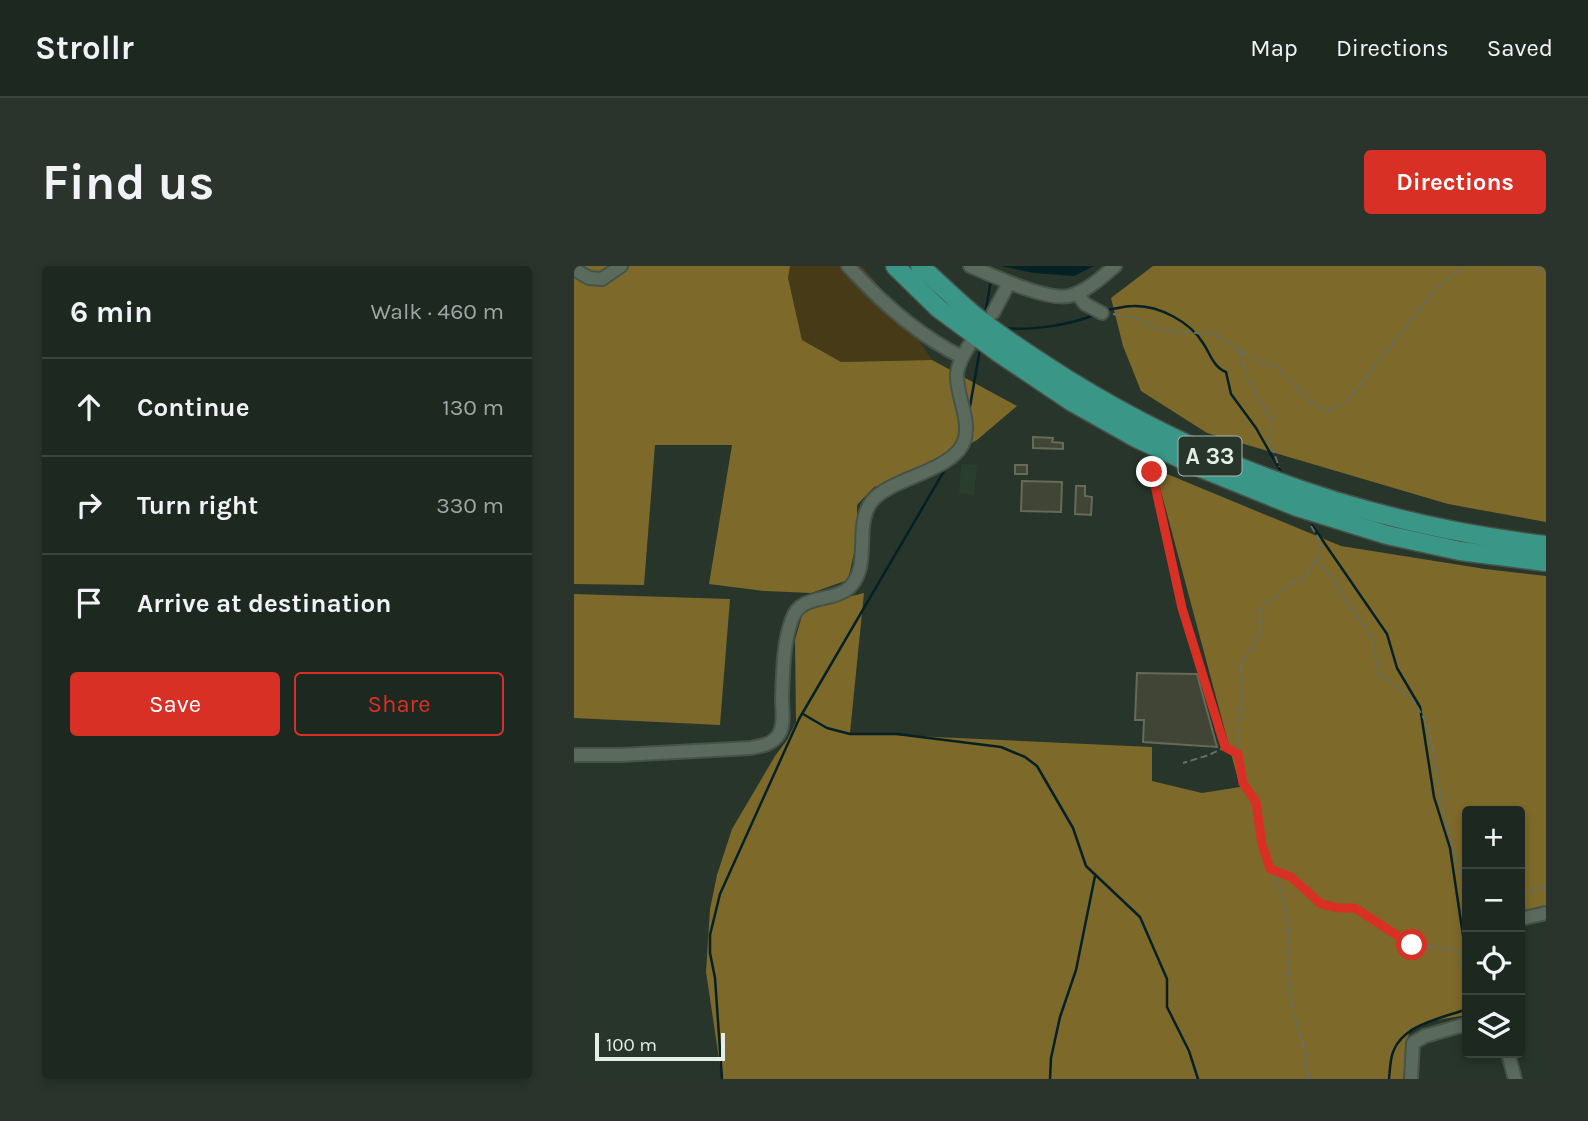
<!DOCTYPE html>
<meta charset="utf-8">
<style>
body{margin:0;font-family:Karla,sans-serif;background:#2a342d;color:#f1f3f6}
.controls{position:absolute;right:21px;bottom:21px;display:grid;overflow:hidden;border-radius:7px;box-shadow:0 4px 10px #0003}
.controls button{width:63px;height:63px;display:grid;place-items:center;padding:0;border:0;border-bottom:2px solid #3b443e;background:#1d2820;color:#f1f3f6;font:35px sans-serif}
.scale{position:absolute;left:21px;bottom:18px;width:130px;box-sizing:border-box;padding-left:7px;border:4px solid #e5eee6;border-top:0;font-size:19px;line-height:24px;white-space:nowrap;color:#e5eee6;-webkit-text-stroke:5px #27352a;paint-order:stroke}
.stop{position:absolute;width:21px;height:21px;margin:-16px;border:5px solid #d93025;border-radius:50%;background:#fff}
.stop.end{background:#d93025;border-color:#fff;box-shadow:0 2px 7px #0008}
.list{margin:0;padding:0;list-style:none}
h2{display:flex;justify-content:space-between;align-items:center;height:91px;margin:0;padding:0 28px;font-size:30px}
h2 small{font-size:23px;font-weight:400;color:#a0a6a5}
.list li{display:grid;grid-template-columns:46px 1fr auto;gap:21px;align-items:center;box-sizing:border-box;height:98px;padding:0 28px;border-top:2px solid #3b443e}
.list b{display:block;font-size:26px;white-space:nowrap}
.list em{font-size:23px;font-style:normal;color:#a0a6a5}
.actions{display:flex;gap:14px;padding:21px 28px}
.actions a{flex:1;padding:16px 0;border:2px solid #d93025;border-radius:7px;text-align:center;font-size:24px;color:#d93025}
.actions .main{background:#d93025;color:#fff}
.icon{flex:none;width:38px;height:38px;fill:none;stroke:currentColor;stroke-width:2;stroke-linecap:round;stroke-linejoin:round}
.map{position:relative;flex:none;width:972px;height:813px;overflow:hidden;border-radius:7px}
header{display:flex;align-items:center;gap:42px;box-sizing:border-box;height:98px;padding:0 35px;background:#1d2820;border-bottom:2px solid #3b443e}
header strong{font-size:33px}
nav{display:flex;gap:38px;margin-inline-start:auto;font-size:24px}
.intro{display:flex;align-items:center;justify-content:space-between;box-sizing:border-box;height:168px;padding:0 42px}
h1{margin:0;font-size:49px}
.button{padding:18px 32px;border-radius:7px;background:#d93025;color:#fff;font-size:24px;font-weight:700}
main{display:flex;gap:42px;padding:0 42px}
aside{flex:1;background:#1d2820;border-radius:7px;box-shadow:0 4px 10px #0003}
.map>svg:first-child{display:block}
.built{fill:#2a3e2e}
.green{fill:#473b17}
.forest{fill:#7d692a}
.water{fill:#052126}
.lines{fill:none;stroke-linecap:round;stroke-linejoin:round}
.stream{stroke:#052126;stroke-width:2.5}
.building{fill:#414535;stroke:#656a59;stroke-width:2}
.minor-casing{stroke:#475349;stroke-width:16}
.highway-casing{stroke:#475349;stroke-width:21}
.path{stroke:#636f65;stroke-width:2;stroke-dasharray:7 3.5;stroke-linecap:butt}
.minor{stroke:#5a6a5d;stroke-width:12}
.highway{stroke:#3a9788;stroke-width:18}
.route{stroke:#d93025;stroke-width:9}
.labels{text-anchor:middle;stroke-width:7;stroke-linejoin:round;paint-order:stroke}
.shield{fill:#27352a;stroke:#acb6ae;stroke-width:2}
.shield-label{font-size:23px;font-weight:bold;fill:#e5eee6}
</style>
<header>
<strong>Strollr</strong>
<nav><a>Map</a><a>Directions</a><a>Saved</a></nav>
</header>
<div class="intro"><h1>Find us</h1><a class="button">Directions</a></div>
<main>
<aside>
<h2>6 min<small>Walk · 460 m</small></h2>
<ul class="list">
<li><svg class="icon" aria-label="ahead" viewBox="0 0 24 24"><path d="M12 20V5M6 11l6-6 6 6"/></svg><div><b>Continue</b></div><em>130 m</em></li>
<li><svg class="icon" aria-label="right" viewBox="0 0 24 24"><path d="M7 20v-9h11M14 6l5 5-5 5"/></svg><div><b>Turn right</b></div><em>330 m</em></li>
<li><svg class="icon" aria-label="arrive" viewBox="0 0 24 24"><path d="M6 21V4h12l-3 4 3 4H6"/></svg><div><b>Arrive at destination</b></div></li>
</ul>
<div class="actions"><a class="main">Save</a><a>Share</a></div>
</aside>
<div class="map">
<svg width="972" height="813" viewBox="0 0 972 813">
<rect width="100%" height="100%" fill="#27352a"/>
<polygon class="built" points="387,198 403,199 400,229 385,228"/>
<polygon class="green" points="216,0 288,0 316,33 358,94 267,96 228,74 214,12"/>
<g class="forest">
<polygon points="0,0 216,0 214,12 228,74 267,96 358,94 443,140 403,174 341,208 300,221 283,239 283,273 274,314 237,327 191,325 135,318 158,179 81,179 70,319 0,318"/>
<polygon points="579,0 972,0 972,256 874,238 633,167 567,125 549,80 537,32"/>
<polygon points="581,203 767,280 911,303 972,310 972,640 946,646 946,545 893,545 893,749 857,755 836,763 831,783 830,813 148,813 132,706 136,643 143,609 158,563 201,490 213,474 222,456 221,374 229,346 242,339 290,327 276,467 578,481 578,515 628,527 666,521"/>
<polygon points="0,328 156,333 146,459 0,452"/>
</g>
<polygon class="water" points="427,0 520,0 500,10 460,7"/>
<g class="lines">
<g class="stream">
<path d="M533,44C541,43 551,40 559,40C585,39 616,56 629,77C636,87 639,101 652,106L657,128L682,162L707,206"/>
<polyline points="411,49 417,14"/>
<path d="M430,62C456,65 496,59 520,49"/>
<polyline points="395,146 406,83"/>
<polyline points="738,259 813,368 823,402 846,441 860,531 876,582 893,696"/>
<polyline points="229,448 253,462 276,468 323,468 427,481 451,491 463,500 499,562 512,600 566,651 593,713 593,741 615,785 624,813"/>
<polyline points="148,813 141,712 136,687 136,669 146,628 225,453 373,200"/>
<polyline points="476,813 477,792 486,751 502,704 521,610"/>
<path d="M815,813C816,804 816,794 819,786C829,758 869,752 893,743"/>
</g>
</g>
<g class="building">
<polygon points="459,171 479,172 478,176 489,177 489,183 459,182"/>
<rect x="441" y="199" width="12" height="9"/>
<polygon points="448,215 488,216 487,246 447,245"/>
<polygon points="502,220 511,220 511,230 518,231 517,249 501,248"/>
<polygon points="563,407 623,408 643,481 569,476 570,454 561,454"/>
</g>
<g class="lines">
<defs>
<g id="minor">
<path d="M274,0C306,35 345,70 388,91"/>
<path d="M396,0C417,9 473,35 495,30C512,26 528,11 541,0"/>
<polyline points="0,3 15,12 28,13 47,0"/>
<polyline points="503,27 511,38 528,47"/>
<polyline points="419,47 435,17"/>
<path d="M0,489H47L177,482C188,480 199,478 205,468C211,458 208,443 208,432C209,407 209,377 218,353C227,327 259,337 276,321C298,298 279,259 298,235C315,214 366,207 385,184C403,162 381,131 383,107C385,96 390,87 396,78"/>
<polyline points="946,653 972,647"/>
<polyline points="934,787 941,813"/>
<polyline points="837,813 839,777 851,770 893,758"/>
</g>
<g id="highway">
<polyline points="321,0 364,42 425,87 498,136 562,172 629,203 723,241 813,269 886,285 972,296"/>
<path d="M346,0C366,18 385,37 405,53C433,75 463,94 493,113C640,204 801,259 972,279"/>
</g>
</defs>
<use href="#minor" class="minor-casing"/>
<use href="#highway" class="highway-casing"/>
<g class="path">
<polyline points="961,0 972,7"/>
<polyline points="539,48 561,52 590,65 639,68 690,98 704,102 737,136 752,145 771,137 862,23 889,0"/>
<path d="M665,84C672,113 683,129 698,154L695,173L705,201"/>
<polyline points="578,206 608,342 651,481 635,489 609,497"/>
<polyline points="737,260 747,276 744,292 752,307 761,313 768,330 797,369 805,408 839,434 855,461 870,549 893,628"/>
<polyline points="652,481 664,488"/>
<polyline points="697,603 717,611 747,638 765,642 781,642 838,679 884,684 888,699 893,702"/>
<polyline points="946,629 972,620"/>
<polyline points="734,813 732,788 718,742 714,706 714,661 708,629 688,578 682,536 669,517 664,488 664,461 668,438 667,399 677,384 686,365 685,346 694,335 701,332 715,318 731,311 744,292"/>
</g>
<use href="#minor" class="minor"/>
<use href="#highway" class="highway"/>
</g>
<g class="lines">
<polyline class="route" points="578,206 608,342 651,481 664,488 669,517 682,536 688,578 696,603 717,611 747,638 765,642 781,642 838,679"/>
</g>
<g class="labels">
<rect class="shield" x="604.5" y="170.5" width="63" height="39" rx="5"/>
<g class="shield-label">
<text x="636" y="198">A 33</text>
</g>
</g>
</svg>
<div class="controls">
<button>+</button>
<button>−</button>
<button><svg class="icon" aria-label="locate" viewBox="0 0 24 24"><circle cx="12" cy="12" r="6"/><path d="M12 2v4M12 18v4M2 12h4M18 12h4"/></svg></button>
<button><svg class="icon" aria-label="layers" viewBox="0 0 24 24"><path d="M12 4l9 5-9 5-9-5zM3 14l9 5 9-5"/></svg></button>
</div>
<div class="scale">100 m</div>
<div class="stop" style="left:838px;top:679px"></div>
<div class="stop end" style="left:578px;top:206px"></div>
</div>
</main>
